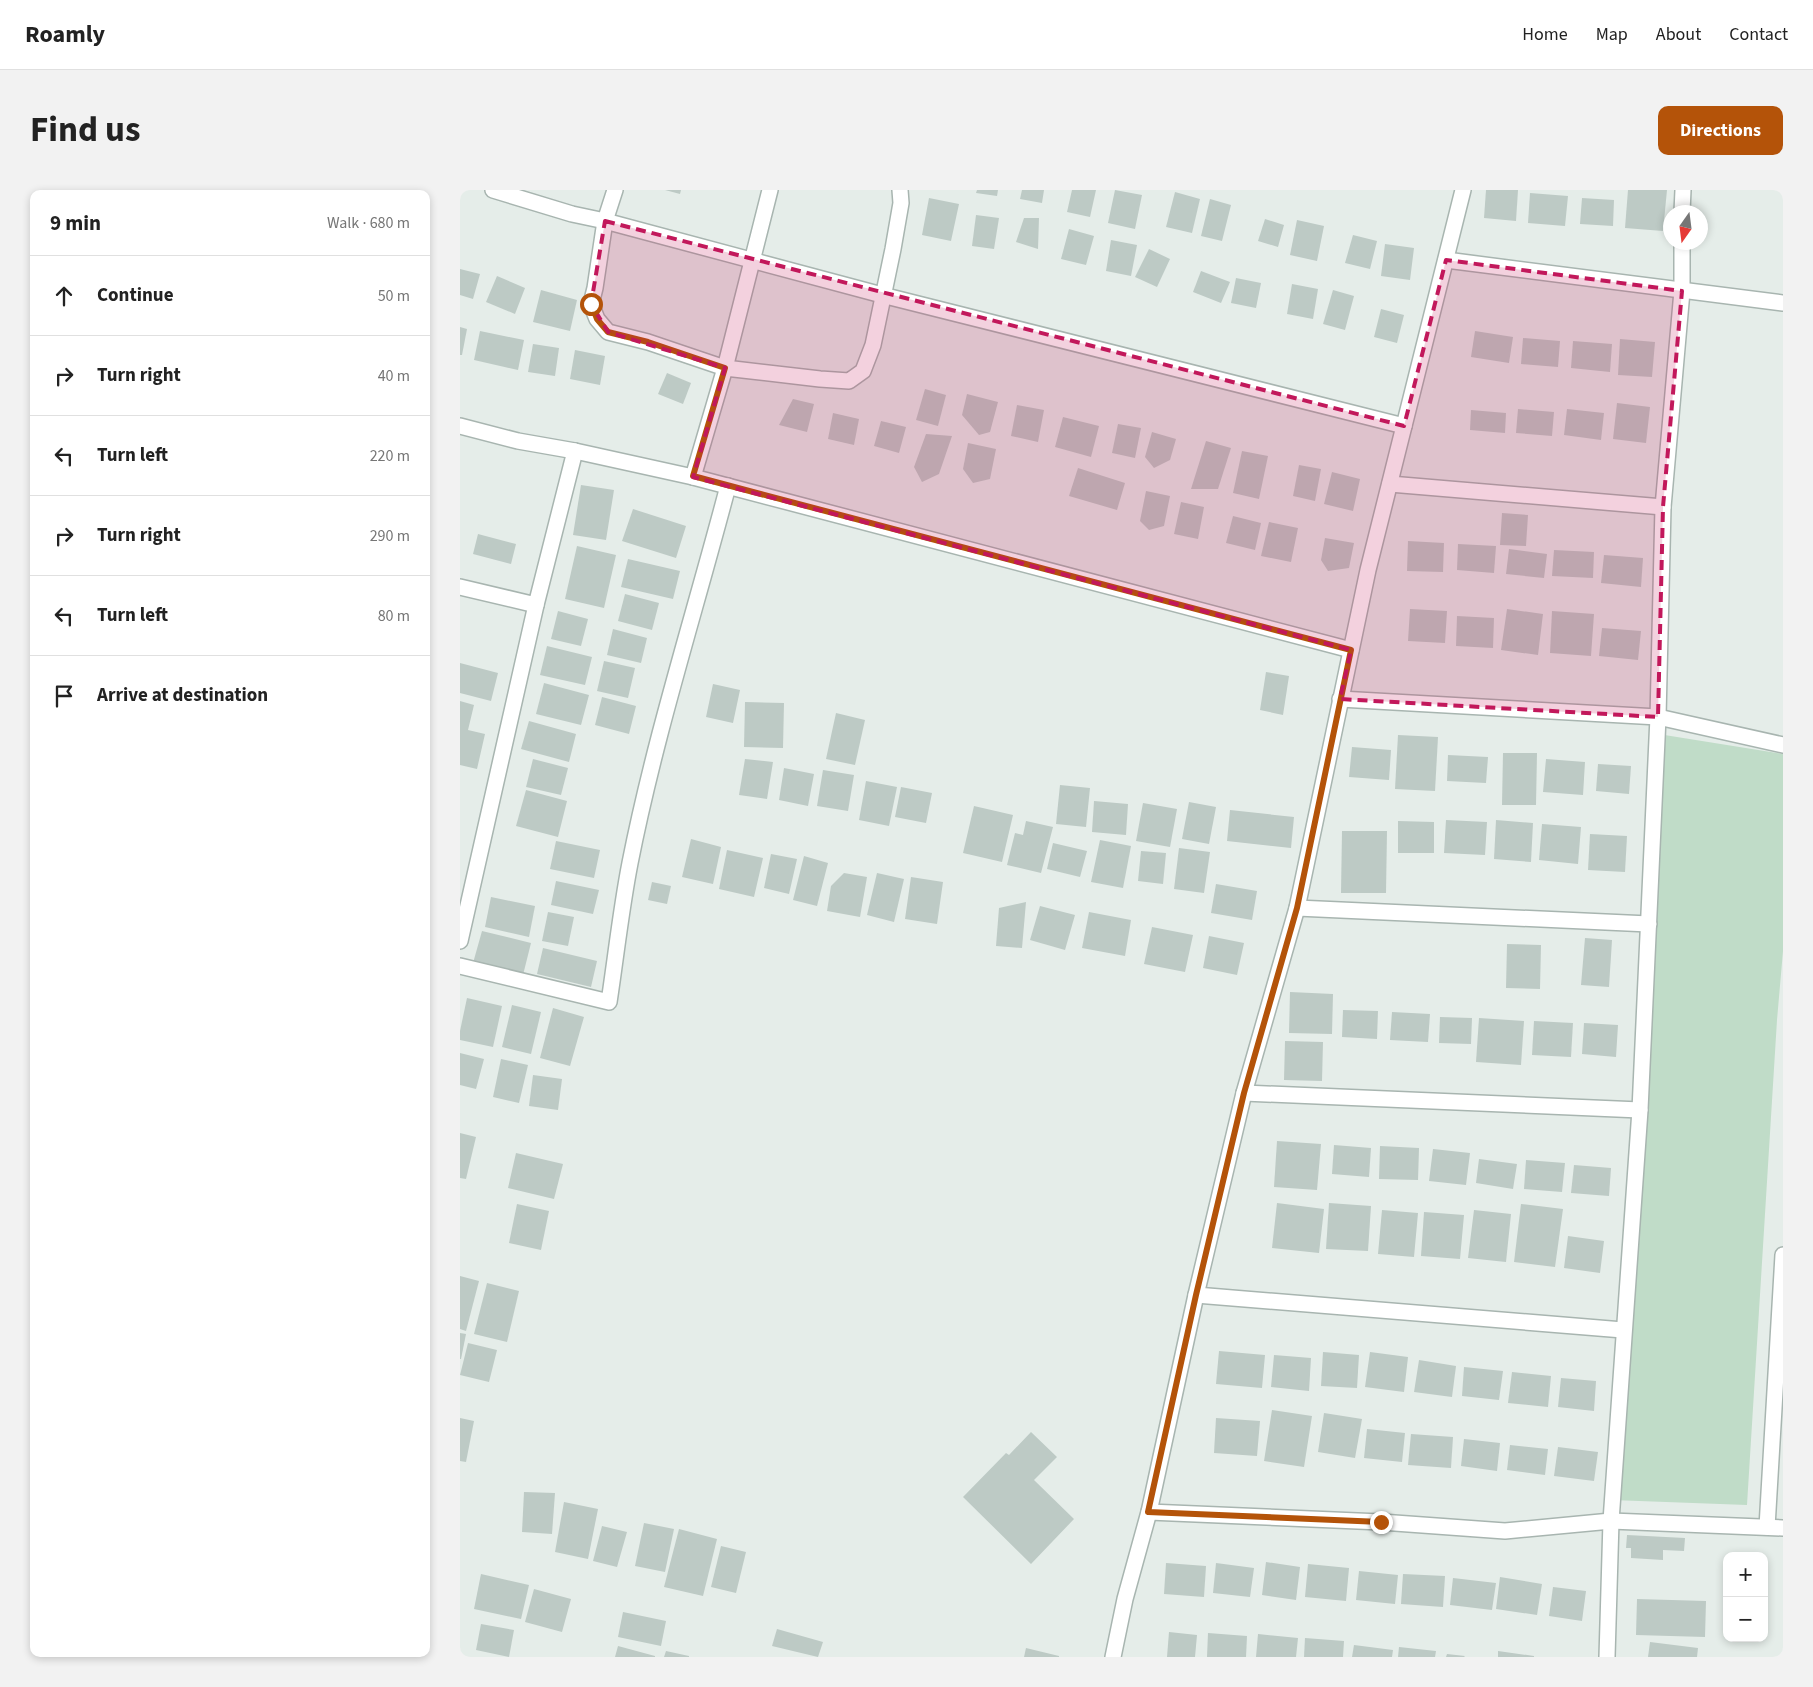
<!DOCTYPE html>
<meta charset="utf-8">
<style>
body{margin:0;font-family:"Source Sans 3",sans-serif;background:#f2f2f2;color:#222}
.controls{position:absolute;right:15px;bottom:15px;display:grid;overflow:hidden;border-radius:10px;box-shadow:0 2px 8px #0003}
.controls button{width:45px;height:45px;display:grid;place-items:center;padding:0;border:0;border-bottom:1px solid #e0e0e0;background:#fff;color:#222;font:25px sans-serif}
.compass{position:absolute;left:1203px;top:15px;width:45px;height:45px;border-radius:50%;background:#fff;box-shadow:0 2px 8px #0003;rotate:194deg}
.stop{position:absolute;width:15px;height:15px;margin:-11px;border:4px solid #b45309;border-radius:50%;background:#fff}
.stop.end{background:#b45309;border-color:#fff;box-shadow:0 1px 5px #0008}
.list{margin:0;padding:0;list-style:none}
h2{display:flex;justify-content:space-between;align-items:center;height:65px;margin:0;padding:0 20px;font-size:21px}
h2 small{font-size:16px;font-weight:400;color:#767676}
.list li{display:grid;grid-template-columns:32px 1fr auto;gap:15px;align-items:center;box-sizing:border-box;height:80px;padding:0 20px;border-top:1px solid #e0e0e0}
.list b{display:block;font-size:19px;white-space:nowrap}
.list em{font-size:16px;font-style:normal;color:#767676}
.icon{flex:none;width:28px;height:28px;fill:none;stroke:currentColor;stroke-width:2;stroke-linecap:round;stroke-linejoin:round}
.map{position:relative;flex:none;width:1323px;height:1467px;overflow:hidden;border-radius:10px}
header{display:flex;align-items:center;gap:30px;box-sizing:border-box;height:70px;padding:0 25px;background:#fff;border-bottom:1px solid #e0e0e0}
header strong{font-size:24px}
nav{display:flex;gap:28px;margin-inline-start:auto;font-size:18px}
.intro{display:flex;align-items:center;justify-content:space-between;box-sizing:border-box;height:120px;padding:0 30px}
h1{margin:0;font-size:35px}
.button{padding:12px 22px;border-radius:10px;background:#b45309;color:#fff;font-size:18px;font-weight:700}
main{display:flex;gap:30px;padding:0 30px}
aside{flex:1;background:#fff;border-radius:10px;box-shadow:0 2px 8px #0003}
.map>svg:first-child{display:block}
.green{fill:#c0dcc8}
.building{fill:#bdcac5}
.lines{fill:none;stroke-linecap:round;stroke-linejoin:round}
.minor-casing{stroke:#a8b5b0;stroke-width:18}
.minor{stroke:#fff;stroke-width:15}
.route{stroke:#b45309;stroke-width:6}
.marked{fill:#c2185b;fill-opacity:0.2;stroke:#c2185b;stroke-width:4;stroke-dasharray:10 6;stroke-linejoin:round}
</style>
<header>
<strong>Roamly</strong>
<nav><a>Home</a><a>Map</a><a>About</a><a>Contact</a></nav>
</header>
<div class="intro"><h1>Find us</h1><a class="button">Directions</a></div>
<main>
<aside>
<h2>9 min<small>Walk · 680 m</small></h2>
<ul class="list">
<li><svg class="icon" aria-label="ahead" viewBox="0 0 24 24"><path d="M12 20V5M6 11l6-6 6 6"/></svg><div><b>Continue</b></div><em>50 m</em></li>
<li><svg class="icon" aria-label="right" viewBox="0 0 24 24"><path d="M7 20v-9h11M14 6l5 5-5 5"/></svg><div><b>Turn right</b></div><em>40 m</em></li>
<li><svg class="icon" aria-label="left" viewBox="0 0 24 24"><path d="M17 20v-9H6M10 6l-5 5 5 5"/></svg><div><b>Turn left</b></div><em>220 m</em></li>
<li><svg class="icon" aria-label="right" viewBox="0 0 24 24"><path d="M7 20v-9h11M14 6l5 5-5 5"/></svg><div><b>Turn right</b></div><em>290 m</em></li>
<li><svg class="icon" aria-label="left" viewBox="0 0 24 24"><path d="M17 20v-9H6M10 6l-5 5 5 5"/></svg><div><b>Turn left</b></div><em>80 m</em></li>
<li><svg class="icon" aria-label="arrive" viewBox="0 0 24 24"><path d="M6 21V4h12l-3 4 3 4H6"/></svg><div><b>Arrive at destination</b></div></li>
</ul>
</aside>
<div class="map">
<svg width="1323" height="1467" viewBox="0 0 1323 1467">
<rect width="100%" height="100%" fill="#e5ede9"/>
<polygon class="green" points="1192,543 1323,564 1323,761 1317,830 1287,1315 1152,1310"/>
<g class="building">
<polygon points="205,0 221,0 220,4"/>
<polygon points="517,0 538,0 537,6 516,3"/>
<polygon points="562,0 584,0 582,13 560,9"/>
<polygon points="612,0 636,0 630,27 607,22"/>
<polygon points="655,0 682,5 675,39 648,33"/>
<polygon points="1026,0 1058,0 1056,31 1024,28"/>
<polygon points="1168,0 1207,0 1203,41 1165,38"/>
<polygon points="715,2 740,9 732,43 706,37"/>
<polygon points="1070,3 1108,6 1105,36 1068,33"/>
<polygon points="469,8 499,14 491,51 462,45"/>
<polygon points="1122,8 1154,10 1153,36 1120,34"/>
<polygon points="750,9 771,15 762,51 741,46"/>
<polygon points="516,25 539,28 534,59 512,56"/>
<polygon points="564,28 579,28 578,59 556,52"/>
<polygon points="805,29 824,35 818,57 798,51"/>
<polygon points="837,30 864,36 857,71 830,65"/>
<polygon points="609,39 634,46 626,75 601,69"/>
<polygon points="893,45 917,51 910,79 885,73"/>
<polygon points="651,50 677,55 671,86 646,81"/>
<polygon points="925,54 954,58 950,90 921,86"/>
<polygon points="689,59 710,69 697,97 675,87"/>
<polygon points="0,79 20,84 13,109 0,105"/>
<polygon points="741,81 770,92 761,113 733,102"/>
<polygon points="37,86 65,98 55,124 26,112"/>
<polygon points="776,88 801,93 796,118 771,113"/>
<polygon points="832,94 858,99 853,129 827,124"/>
<polygon points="81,100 117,110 110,141 73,132"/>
<polygon points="873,100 894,106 885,140 863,134"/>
<polygon points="921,119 944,125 937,153 914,147"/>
<polygon points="0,137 7,139 2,165 0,165"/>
<polygon points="20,141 64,150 58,180 14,170"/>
<polygon points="1015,141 1053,147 1049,173 1011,167"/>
<polygon points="1063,148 1100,151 1098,177 1061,174"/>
<polygon points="1160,149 1195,152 1192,187 1158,185"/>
<polygon points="1113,151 1152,154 1150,182 1111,178"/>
<polygon points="73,154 99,158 95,186 68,182"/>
<polygon points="115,160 145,166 140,195 110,189"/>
<polygon points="207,183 231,193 223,214 198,204"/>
<polygon points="465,199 486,205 478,236 456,230"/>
<polygon points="507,204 538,212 530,242 519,245 502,225"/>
<polygon points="333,209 354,214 347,242 319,235"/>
<polygon points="1157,213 1190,217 1186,253 1153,249"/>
<polygon points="557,215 584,220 578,252 551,246"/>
<polygon points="1058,219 1094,222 1092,246 1056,243"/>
<polygon points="1107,219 1144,223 1141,250 1104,245"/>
<polygon points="1011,220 1046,223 1045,243 1010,240"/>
<polygon points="373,223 399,229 394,255 368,249"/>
<polygon points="603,227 639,236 631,267 595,257"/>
<polygon points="421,231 446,237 439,263 414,256"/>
<polygon points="658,234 681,238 675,268 652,263"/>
<polygon points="692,242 716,249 710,270 694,278 685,267"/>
<polygon points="466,244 492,246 479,284 462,292 454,277"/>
<polygon points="746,251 771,258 758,299 731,299"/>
<polygon points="508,253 536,259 530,289 513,293 503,279"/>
<polygon points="782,261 808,266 799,309 773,303"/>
<polygon points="839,275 861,279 855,311 833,306"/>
<polygon points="618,278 665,293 657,320 609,306"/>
<polygon points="872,282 900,289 893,321 864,314"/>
<polygon points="121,295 154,300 146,350 113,345"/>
<polygon points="686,301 710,306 704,336 689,340 680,331"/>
<polygon points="721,312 744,317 738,349 714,344"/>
<polygon points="173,319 226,336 216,368 162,351"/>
<polygon points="1042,323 1068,325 1066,356 1040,355"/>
<polygon points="773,326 801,333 795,360 766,353"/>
<polygon points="809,332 838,338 831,372 801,366"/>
<polygon points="18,344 56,354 51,374 13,364"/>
<polygon points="865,348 894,353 889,378 868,381 861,370"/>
<polygon points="948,351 984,353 983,382 947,381"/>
<polygon points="998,354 1036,356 1034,383 997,380"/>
<polygon points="117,356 156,365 144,418 105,409"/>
<polygon points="1049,359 1087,364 1084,388 1046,384"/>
<polygon points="1094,360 1134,362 1133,388 1092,386"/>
<polygon points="1144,365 1183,368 1181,397 1141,393"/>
<polygon points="168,369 220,381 213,409 161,397"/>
<polygon points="165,404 199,413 192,440 158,431"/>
<polygon points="950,419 987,421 985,453 948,451"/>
<polygon points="1047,419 1083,424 1078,465 1041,460"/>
<polygon points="98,421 128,429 121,456 91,449"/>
<polygon points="1092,421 1134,424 1131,466 1090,463"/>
<polygon points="997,426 1034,428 1033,458 996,456"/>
<polygon points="1142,438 1181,441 1178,470 1139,466"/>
<polygon points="153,439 187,448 181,473 147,465"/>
<polygon points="87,456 132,467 125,495 80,485"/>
<polygon points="144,471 175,478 168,508 137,501"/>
<polygon points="0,473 38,483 31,511 0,503"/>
<polygon points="806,482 829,486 823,525 800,520"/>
<polygon points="84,493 129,505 121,535 76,524"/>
<polygon points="253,494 280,500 273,533 246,527"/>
<polygon points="142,507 176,516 169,544 135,535"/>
<polygon points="0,511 14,515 8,540 25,544 17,579 0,575"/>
<polygon points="285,512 324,513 323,558 284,557"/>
<polygon points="376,523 405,530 395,575 366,569"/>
<polygon points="69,531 116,544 109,572 61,559"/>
<polygon points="938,545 978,547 975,601 935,599"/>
<polygon points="892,557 931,560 929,590 889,587"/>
<polygon points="1043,563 1077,563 1076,615 1042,615"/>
<polygon points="988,565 1028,567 1026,593 987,591"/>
<polygon points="73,569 108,578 101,605 66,597"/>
<polygon points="285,569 313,572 307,609 279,605"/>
<polygon points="1086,569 1125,572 1123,605 1083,602"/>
<polygon points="1138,574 1171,576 1169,604 1136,601"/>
<polygon points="324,578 354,584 348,616 319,610"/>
<polygon points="363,580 394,585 388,621 357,616"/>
<polygon points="406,591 437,597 429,636 399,630"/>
<polygon points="600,595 630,598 626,637 596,634"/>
<polygon points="441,597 472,603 466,633 435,627"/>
<polygon points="66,600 107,611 98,647 56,636"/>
<polygon points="634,611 668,614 666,645 632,642"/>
<polygon points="729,612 756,617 749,654 722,649"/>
<polygon points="683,613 717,619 710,657 676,651"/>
<polygon points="514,616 553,625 542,672 503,663"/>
<polygon points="770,620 834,627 831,658 767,651"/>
<polygon points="986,630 1027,632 1025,665 984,663"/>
<polygon points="1036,630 1073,633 1071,672 1034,669"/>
<polygon points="566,631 593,637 581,683 547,675 555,643 563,645"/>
<polygon points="938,631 974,632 974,663 938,663"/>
<polygon points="1082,634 1121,637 1118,674 1079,670"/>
<polygon points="882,641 927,641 926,703 881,703"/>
<polygon points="1130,644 1167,646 1165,682 1128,680"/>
<polygon points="231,649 261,657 253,694 222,687"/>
<polygon points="640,650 671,656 663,698 631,692"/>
<polygon points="96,651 140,660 134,688 90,679"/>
<polygon points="593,653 627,661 620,687 587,679"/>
<polygon points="719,658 750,662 744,703 714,699"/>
<polygon points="267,660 303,668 294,707 259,699"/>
<polygon points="681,661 706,663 703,694 678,691"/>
<polygon points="311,664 337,669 329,704 304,698"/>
<polygon points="344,666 368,673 357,716 333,710"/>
<polygon points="384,683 407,687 400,727 367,721 371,696"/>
<polygon points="417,683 444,689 434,732 407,725"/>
<polygon points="451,687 483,692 477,734 445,729"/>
<polygon points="96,691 139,700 133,724 91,715"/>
<polygon points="192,692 211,696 207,714 188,710"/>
<polygon points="756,694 797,701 792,730 751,723"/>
<polygon points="31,707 75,716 69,747 25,737"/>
<polygon points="566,712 562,758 536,756 539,718"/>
<polygon points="580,716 615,725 605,760 570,750"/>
<polygon points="88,722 114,727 108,756 82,751"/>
<polygon points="629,722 671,730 665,766 622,758"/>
<polygon points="692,737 733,745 725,782 684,774"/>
<polygon points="22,741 71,753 63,785 13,773"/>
<polygon points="749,746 784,753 777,785 743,778"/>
<polygon points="1125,748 1152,750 1149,797 1121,795"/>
<polygon points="1047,754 1081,755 1080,799 1046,798"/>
<polygon points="83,758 137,771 131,797 77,784"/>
<polygon points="830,802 873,804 872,844 829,843"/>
<polygon points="7,808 42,816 33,857 0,850 0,841"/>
<polygon points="52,815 81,822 71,864 42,857"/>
<polygon points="93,818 124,827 110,876 80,868"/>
<polygon points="883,820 918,821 917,849 882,847"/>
<polygon points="932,822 970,824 968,852 930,850"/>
<polygon points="980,827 1012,828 1011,854 979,853"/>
<polygon points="1019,828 1064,831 1061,875 1016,872"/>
<polygon points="1074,831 1113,833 1111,867 1072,865"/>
<polygon points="1124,833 1158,835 1156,867 1122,864"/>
<polygon points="825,851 863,852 862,891 824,890"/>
<polygon points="0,863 24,869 16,899 0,895"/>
<polygon points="41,869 68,875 59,913 33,907"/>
<polygon points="73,885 102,889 98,920 69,916"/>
<polygon points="0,943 16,947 6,989 0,988"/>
<polygon points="817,951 861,954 857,1000 814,997"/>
<polygon points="874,955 911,958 909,987 872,984"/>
<polygon points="920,956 959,958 958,990 919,989"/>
<polygon points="973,959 1010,963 1006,995 969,991"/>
<polygon points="56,963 103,974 94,1009 48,998"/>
<polygon points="1019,969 1057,974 1053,999 1016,993"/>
<polygon points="1066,970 1105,973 1102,1002 1064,999"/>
<polygon points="1114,975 1151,978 1149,1006 1111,1003"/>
<polygon points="817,1013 864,1019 859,1063 812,1058"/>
<polygon points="869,1013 911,1016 908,1061 866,1059"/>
<polygon points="57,1014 89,1021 81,1060 49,1053"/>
<polygon points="1061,1014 1103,1019 1095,1077 1054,1072"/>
<polygon points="922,1020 958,1023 954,1067 918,1064"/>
<polygon points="1014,1020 1051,1024 1046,1072 1008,1068"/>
<polygon points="964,1022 1004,1025 1000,1069 961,1066"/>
<polygon points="1108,1046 1144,1051 1140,1083 1104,1078"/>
<polygon points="0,1086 19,1091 6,1141 0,1139"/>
<polygon points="27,1093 59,1101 47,1152 14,1144"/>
<polygon points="0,1143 6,1144 1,1169 0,1169"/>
<polygon points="8,1153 37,1160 29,1192 0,1185"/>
<polygon points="759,1161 805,1165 802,1198 756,1194"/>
<polygon points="863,1162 899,1165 897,1198 861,1196"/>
<polygon points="910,1162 948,1167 944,1202 905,1197"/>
<polygon points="814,1165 851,1168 849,1201 811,1197"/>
<polygon points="959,1170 996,1176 992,1207 954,1202"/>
<polygon points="1004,1177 1043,1181 1039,1210 1002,1206"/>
<polygon points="1052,1182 1091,1186 1088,1217 1048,1213"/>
<polygon points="1101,1188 1136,1191 1134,1221 1098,1217"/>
<polygon points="812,1220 852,1226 844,1277 804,1271"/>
<polygon points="864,1223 902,1229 895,1268 858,1262"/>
<polygon points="0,1228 14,1231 6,1272 0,1271"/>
<polygon points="756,1228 800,1231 797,1266 754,1263"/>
<polygon points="907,1239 945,1243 942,1272 904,1268"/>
<polygon points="571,1242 597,1267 574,1290 614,1329 571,1374 503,1307 546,1263 549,1265"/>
<polygon points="951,1244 993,1247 991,1278 948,1275"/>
<polygon points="1004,1249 1040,1253 1037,1281 1001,1276"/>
<polygon points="1050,1255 1088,1259 1085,1285 1047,1280"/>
<polygon points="1098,1257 1138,1262 1134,1291 1094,1286"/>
<polygon points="64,1302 95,1303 92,1344 62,1342"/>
<polygon points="104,1312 138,1319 128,1369 95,1362"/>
<polygon points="184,1333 214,1339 205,1382 175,1376"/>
<polygon points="142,1336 167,1342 157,1377 133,1371"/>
<polygon points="219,1339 257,1349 243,1406 204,1397"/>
<polygon points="1167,1345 1225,1348 1224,1361 1203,1360 1203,1370 1171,1368 1171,1358 1166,1358"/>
<polygon points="261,1356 286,1362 276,1403 251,1397"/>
<polygon points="806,1372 840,1377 836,1410 802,1405"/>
<polygon points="706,1373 746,1376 744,1407 704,1404"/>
<polygon points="756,1373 794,1378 790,1407 753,1403"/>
<polygon points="848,1374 889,1378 886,1411 845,1407"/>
<polygon points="899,1381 938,1385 935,1414 896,1410"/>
<polygon points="21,1384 69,1395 61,1429 14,1419"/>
<polygon points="943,1384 985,1386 983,1417 941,1414"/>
<polygon points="1040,1387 1082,1394 1077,1425 1036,1419"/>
<polygon points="993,1388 1036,1393 1032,1420 990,1415"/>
<polygon points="1093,1397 1126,1401 1122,1431 1089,1426"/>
<polygon points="74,1399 111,1409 102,1442 65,1432"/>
<polygon points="1177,1409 1246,1411 1245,1447 1176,1445"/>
<polygon points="163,1422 206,1431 201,1456 158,1447"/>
<polygon points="21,1434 54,1440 49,1467 16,1460"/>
<polygon points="317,1439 363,1452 358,1467 312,1456"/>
<polygon points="709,1442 737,1445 735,1467 707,1467"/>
<polygon points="748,1443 787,1446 786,1467 747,1467"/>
<polygon points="798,1444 838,1448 836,1467 796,1467"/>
<polygon points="845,1448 884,1451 883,1467 844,1467"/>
<polygon points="1190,1452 1238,1458 1237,1467 1188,1467"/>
<polygon points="894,1455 933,1460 932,1467 892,1467"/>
<polygon points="158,1456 195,1466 195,1467 155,1467"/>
<polygon points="939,1457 976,1461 975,1467 938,1467"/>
<polygon points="566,1458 599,1466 599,1467 564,1467"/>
<polygon points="206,1461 229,1466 229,1467 204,1467"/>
<polygon points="1038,1461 1074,1466 1074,1467 1038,1467"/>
<polygon points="987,1464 1005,1466 1004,1467 986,1467"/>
</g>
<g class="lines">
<defs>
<g id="minor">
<polyline points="33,0 112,24 145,31 422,105 944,236"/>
<polyline points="155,0 145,31 135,98 131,114 137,129 148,142 188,152 265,178 360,189 389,191 403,181 413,155 433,59 441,13 440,0"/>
<polyline points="1222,22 1223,0"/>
<polyline points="986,70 1323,113"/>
<polyline points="0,236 58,251 115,261 233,287 891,460"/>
<polyline points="233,287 265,178 310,0"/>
<polyline points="930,294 1203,317"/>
<polyline points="0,397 76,415 115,261"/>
<polyline points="880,509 1198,527 1323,555"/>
<polyline points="837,718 1189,734"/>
<polyline points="0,751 76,415"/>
<path d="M0,776L149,812C156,766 161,719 170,673C195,546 235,422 268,296"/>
<polyline points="784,903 1180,920"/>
<polyline points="736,1105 1163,1140"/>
<polyline points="689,1322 921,1332 1045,1341 1151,1331 1323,1338"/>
<polyline points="1307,1337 1323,1065"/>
<polyline points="653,1467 665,1409 689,1322 736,1105 784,903 837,718 908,380 1003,0"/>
<polyline points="1147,1467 1151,1331 1180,920 1198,527 1203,317 1222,101 1222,52"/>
</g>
</defs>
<use href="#minor" class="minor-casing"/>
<use href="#minor" class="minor"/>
</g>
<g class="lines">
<polyline class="route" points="131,114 137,129 148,142 188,152 265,178 233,286 891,460 837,718 784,903 736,1105 688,1322 921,1332"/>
</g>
<path class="marked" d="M145,31L944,236L986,70L1222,101L1203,317L1198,527L880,509L891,460L233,287L265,178L148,142L131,114Z"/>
</svg>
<div class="controls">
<button>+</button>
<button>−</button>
</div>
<svg class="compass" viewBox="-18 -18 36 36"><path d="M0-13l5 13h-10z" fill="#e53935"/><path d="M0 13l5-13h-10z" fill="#767676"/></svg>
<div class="stop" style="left:131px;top:114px"></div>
<div class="stop end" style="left:921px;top:1332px"></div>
</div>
</main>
